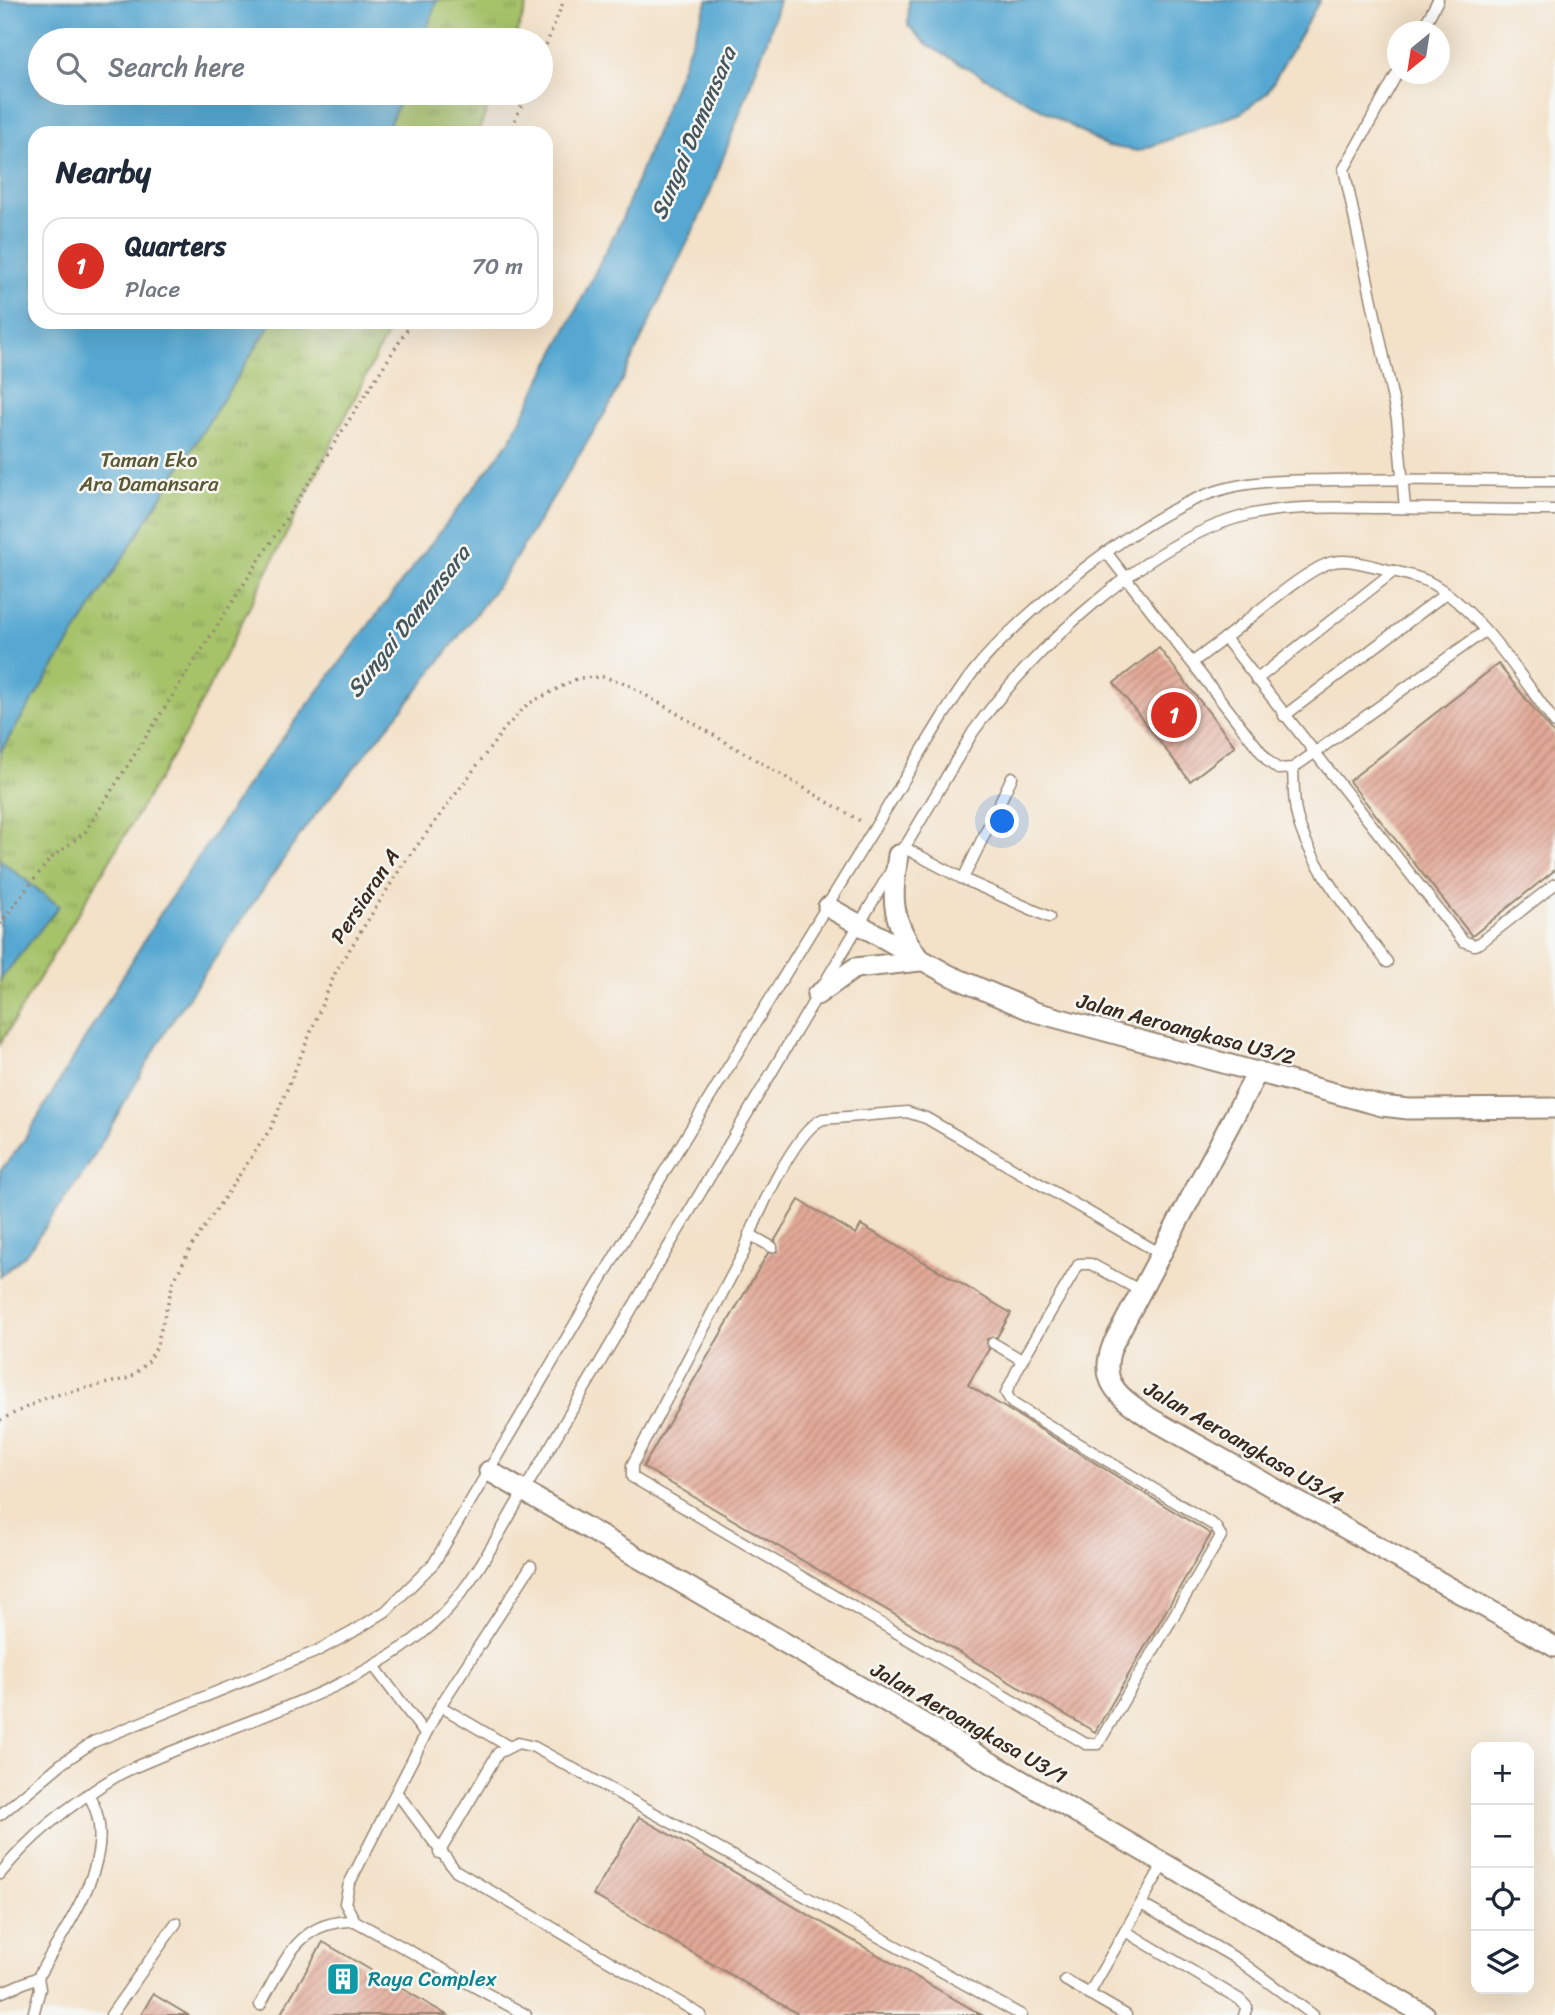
<!DOCTYPE html>
<meta charset="utf-8">
<style>
body{margin:0;font-family:Sriracha,sans-serif;background:#f2f2f3;color:#1f2937}
.controls{position:absolute;right:21px;bottom:21px;display:grid;overflow:hidden;border-radius:14px;box-shadow:0 7px 28px #0002}
.controls button{width:63px;height:63px;display:grid;place-items:center;padding:0;border:0;border-bottom:2px solid #e0e1e3;background:#fff;color:#1f2937;font:35px sans-serif}
.compass{position:absolute;left:1387px;top:21px;width:63px;height:63px;border-radius:50%;background:#fff;box-shadow:0 7px 28px #0002;rotate:210deg}
.you{position:absolute;left:1003px;top:822px;width:24px;height:24px;margin:-18px;border:5px solid #fff;border-radius:50%;background:#1a73e8;box-shadow:0 0 0 10px #1a73e833}
.badge{display:grid;place-items:center;width:46px;height:46px;border-radius:50%;background:#d93025;color:#fff;font-size:23px;font-weight:700}
.pin{position:absolute;translate:-50% -50%;border:4px solid #fff;box-shadow:0 2px 7px #0006}
.list{margin:0;padding:0;list-style:none}
h2{display:flex;justify-content:space-between;align-items:center;height:91px;margin:0;padding:0 28px;font-size:30px}
h2 small{font-size:23px;font-weight:400;color:#747a83}
.list li{display:grid;grid-template-columns:46px 1fr auto;gap:21px;align-items:center;box-sizing:border-box;height:98px;margin:0 14px 14px;padding:0 14px;border:2px solid #e0e1e3;border-radius:21px}
.list b{display:block;font-size:26px;white-space:nowrap}
.list p{margin:0;font-size:23px;white-space:nowrap;color:#747a83}
.list em{font-size:23px;font-style:normal;color:#747a83}
.icon{flex:none;width:38px;height:38px;fill:none;stroke:currentColor;stroke-width:2;stroke-linecap:round;stroke-linejoin:round}
.map{position:relative;flex:none;width:1555px;height:2015px;overflow:hidden}
.search{position:absolute;background:#fff;box-shadow:0 7px 28px #0002;left:28px;top:28px;width:525px;height:77px;display:flex;align-items:center;gap:18px;box-sizing:border-box;padding:0 24px;border-radius:38px;color:#747a83;font-size:26px}
.panel{position:absolute;background:#fff;box-shadow:0 7px 28px #0002;left:28px;top:126px;width:525px;height:203px;border-radius:21px}
.map>svg:first-child{display:block}
.park{fill:url(#park-tufts);stroke:#707644;stroke-width:2}
.water{fill:#57a8d2;stroke:#496978;stroke-width:2}
.building{fill:url(#building-hatch)}
.lines{fill:none;stroke-linecap:round;stroke-linejoin:round}
.lane-casing{stroke:#978673;stroke-width:13}
.street-casing{stroke:#978673;stroke-width:23}
.path{stroke:#978673;stroke-width:3.5;stroke-dasharray:2 5;stroke-linecap:butt}
.lane{stroke:#fff;stroke-width:10}
.street{stroke:#fff;stroke-width:19}
.labels{text-anchor:middle;stroke-width:5;stroke-linejoin:round;paint-order:stroke}
.park-label{font-size:21px;fill:#5b5835;stroke:#f6f6f2}
.street-label{font-size:21px;fill:#3b2a1e;stroke:#f6f6f2}
.culture-label{font-size:21px;fill:#0d838f;stroke:#f6f6f2;text-anchor:start}
.water-label{font-size:23px;font-style:italic;fill:#45565d;stroke:#f6f6f2}
</style>
<div class="map">
<svg width="1555" height="2015" viewBox="0 0 1555 2015">
<defs>
<pattern id="park-tufts" width="24" height="20" patternUnits="userSpaceOnUse" patternTransform="scale(1.75)"><rect width="24" height="20" fill="#a6c36a"/><path d="M3 7l-1-3M5 7V3M7 7l1-3M15 17l-1-3M17 17v-4M19 17l1-3" fill="none" stroke="#889f57"/></pattern>
<pattern id="building-hatch" width="6" height="6" patternUnits="userSpaceOnUse" patternTransform="scale(1.75)"><rect width="6" height="6" fill="#e2a997"/><path d="M-1 1l2-2M0 6l6-6M5 7l2-2" fill="none" stroke="#b88a7b"/></pattern>
</defs>
<rect width="100%" height="100%" fill="#f6f6f2"/>
<filter id="ink" filterUnits="userSpaceOnUse"><feTurbulence type="fractalNoise" baseFrequency=".0143" numOctaves="2"/><feDisplacementMap in="SourceGraphic" scale="14" xChannelSelector="R" yChannelSelector="G"/><feConvolveMatrix kernelMatrix="1 2 1 2 8 2 1 2 1" color-interpolation-filters="sRGB"/></filter>
<filter id="wash" filterUnits="userSpaceOnUse"><feTurbulence type="fractalNoise" baseFrequency=".00686" numOctaves="4" result="noise"/><feDisplacementMap in="SourceGraphic" scale="28" xChannelSelector="R" yChannelSelector="G"/><feGaussianBlur stdDeviation="1.57" result="paint"/><feColorMatrix in="noise" values="0 0 0 0 0 0 0 0 0 0 0 0 0 0 0 0 0 1.4 0 .05"/><feComposite in="paint" operator="in"/></filter>
<g filter="url(#wash)">
<rect width="100%" height="100%" fill="#f3e1c8"/>
<polygon class="park" points="0,0 529,0 514,40 40,40 40,93 493,93 478,133 35,133 35,322 393,322 187,731 0,1044"/>
<g class="water">
<polygon points="0,0 437,0 423,40 40,40 40,93 404,93 385,133 35,133 35,322 272,322 0,752"/>
<polygon points="708,0 779,0 769,35 707,201 610,405 504,577 418,690 307,825 168,1027 87,1168 25,1255 0,1276 0,1171 21,1145 162,911 252,778 511,439 622,219"/>
<polygon points="909,0 1320,0 1267,93 1241,113 1138,151 1107,146 927,45 908,25"/>
<polygon points="0,860 59,906 0,980"/>
</g>
<g id="blocks">
<g class="building">
<polygon points="1159,648 1235,746 1190,781 1114,683"/>
<polygon points="1498,664 1555,735 1555,870 1472,936 1349,781"/>
<polygon points="799,1200 856,1234 861,1225 1011,1313 997,1337 987,1339 989,1349 968,1385 1211,1534 1095,1732 643,1467 768,1253 778,1251 775,1240"/>
<polygon points="639,1817 982,2015 800,2015 593,1895"/>
<polygon points="323,1942 447,2015 280,2015"/>
<polygon points="153,1994 188,2015 141,2015"/>
</g>
</g>
</g>
<g filter="url(#ink)">
<use href="#blocks" fill-opacity="0" stroke="#978673" stroke-width="2"/>
<g class="lines">
<defs>
<g id="lane">
<polyline points="1421,32 1438,0"/>
<polyline points="1398,72 1344,169 1397,419 1405,508"/>
<polyline points="1106,552 1268,761 1278,769 1293,768 1485,631"/>
<polyline points="1193,662 1225,638"/>
<polyline points="1256,680 1394,571"/>
<polyline points="1284,716 1445,594"/>
<path d="M1555,723C1523,679 1476,605 1427,581C1412,575 1396,572 1381,568C1365,564 1349,559 1333,562C1306,568 1249,620 1225,638L1463,941L1474,945L1480,943L1555,884"/>
<path d="M1293,768C1294,784 1293,801 1297,816C1308,863 1358,923 1387,962"/>
<polyline points="903,847 963,879 1049,917"/>
<polyline points="963,879 1012,777"/>
<polyline points="749,1234 772,1247"/>
<path d="M1141,1291L1091,1264H1079L1022,1360L1006,1393L1012,1403L1215,1526L1221,1536L1098,1744H1086L632,1477V1465L744,1252C753,1222 795,1130 823,1119L907,1112L926,1118L1161,1254"/>
<polyline points="993,1343 1022,1360"/>
<polyline points="374,1666 425,1734"/>
<polyline points="440,1706 508,1746"/>
<polyline points="397,1793 455,1870 701,2015"/>
<path d="M0,1815L61,1764L93,1742L315,1652L351,1633L386,1611L434,1563L665,1171L943,716C953,701 962,686 973,672C1021,612 1143,514 1217,491C1253,479 1295,481 1333,480C1407,478 1481,481 1555,481"/>
<polyline points="439,1853 498,1753 518,1743 534,1747 1021,2015"/>
<path d="M0,1874C33,1832 75,1801 120,1774C217,1727 368,1692 442,1615C476,1580 499,1533 524,1491L973,732C1030,652 1154,534 1253,514C1295,505 1342,508 1385,508C1442,509 1498,510 1555,510"/>
<polyline points="1141,1904 1237,1959 1313,2015"/>
<polyline points="1125,1931 1239,1999 1247,2007 1244,2015"/>
<polyline points="1065,1980 1126,2015"/>
<path d="M0,1993L38,1977C65,1926 125,1852 88,1794"/>
<polyline points="1089,1994 1164,1863"/>
<path d="M260,2005C285,1962 297,1920 355,1921"/>
<polyline points="33,2015 40,1989 38,1977"/>
<polyline points="111,2015 176,1923"/>
<polyline points="526,2015 355,1921 345,1903 349,1884 440,1706 531,1566"/>
</g>
<g id="street">
<path d="M898,855C892,898 890,918 916,954"/>
<polyline points="828,907 949,975 1035,1012 1382,1106 1408,1109 1555,1108"/>
<polyline points="817,995 855,968 920,961"/>
<path d="M1258,1071L1113,1344C1097,1383 1120,1397 1150,1418L1555,1647"/>
<polyline points="489,1471 1425,2015"/>
</g>
</defs>
<use href="#lane" class="lane-casing"/>
<use href="#street" class="street-casing"/>
<g class="path">
<polyline points="541,58 564,0"/>
<polyline points="509,133 527,93"/>
<polyline points="0,924 49,860 85,832 412,322"/>
<polyline points="0,1420 48,1397 130,1378 148,1362 156,1348 173,1283 191,1247 271,1128 336,971 402,866 505,728 528,704 578,678 603,677 625,683 862,822"/>
</g>
<use href="#lane" class="lane"/>
<use href="#street" class="street"/>
</g>
</g>
<defs>
<symbol id="building-square" viewBox="-11 -11 22 22"><rect x="-9" y="-9" width="18" height="18" rx="4" fill="#0f9aa8" stroke="#f6f6f2"/><path d="M-4-6H4V6H1V3H-1V6H-4ZM-2.5-4.3h1.7v1.8h-1.7ZM.8-4.3h1.7v1.8H.8ZM-2.5-1h1.7V.8h-1.7ZM.8-1h1.7V.8H.8Z" fill="#fff"/></symbol>
</defs>
<g fill-rule="evenodd">
<use href="#building-square" x="324" y="1960" width="38" height="38"/>
</g>
<g class="labels">
<g class="park-label">
<text x="149" y="467">Taman Eko<tspan x="149" dy="24">Ara Damansara</tspan></text>
</g>
<g class="street-label">
<text transform="translate(365 896) rotate(-57)" y="7">Persiaran A</text>
<text transform="translate(1186 1029) rotate(15)" y="7">Jalan Aeroangkasa U3/2</text>
<text transform="translate(1244 1443) rotate(30)" y="7">Jalan Aeroangkasa U3/4</text>
<text transform="translate(969 1723) rotate(30)" y="7">Jalan Aeroangkasa U3/1</text>
</g>
<g class="culture-label">
<text x="368" y="1986">Raya Complex</text>
</g>
<g class="water-label">
<text transform="translate(693 133) rotate(-67)" y="8">Sungai Damansara</text>
<text transform="translate(408 621) rotate(-52)" y="8">Sungai Damansara</text>
</g>
</g>
</svg>
<div class="controls">
<button>+</button>
<button>−</button>
<button><svg class="icon" aria-label="locate" viewBox="0 0 24 24"><circle cx="12" cy="12" r="6"/><path d="M12 2v4M12 18v4M2 12h4M18 12h4"/></svg></button>
<button><svg class="icon" aria-label="layers" viewBox="0 0 24 24"><path d="M12 4l9 5-9 5-9-5zM3 14l9 5 9-5"/></svg></button>
</div>
<svg class="compass" viewBox="-18 -18 36 36"><path d="M0-13l5 13h-10z" fill="#e53935"/><path d="M0 13l5-13h-10z" fill="#747a83"/></svg>
<div class="you"></div>
<div class="pin badge" style="left:1174px;top:715px">1</div>
<div class="search"><svg class="icon" aria-label="search" viewBox="0 0 24 24"><circle cx="10" cy="10" r="6"/><path d="M15 15l6 6"/></svg>Search here</div>
<section class="panel">
<h2>Nearby<small></small></h2>
<ul class="list">
<li><span class="badge">1</span><div><b>Quarters</b><p>Place</p></div><em>70 m</em></li>
</ul>
</section>
</div>
